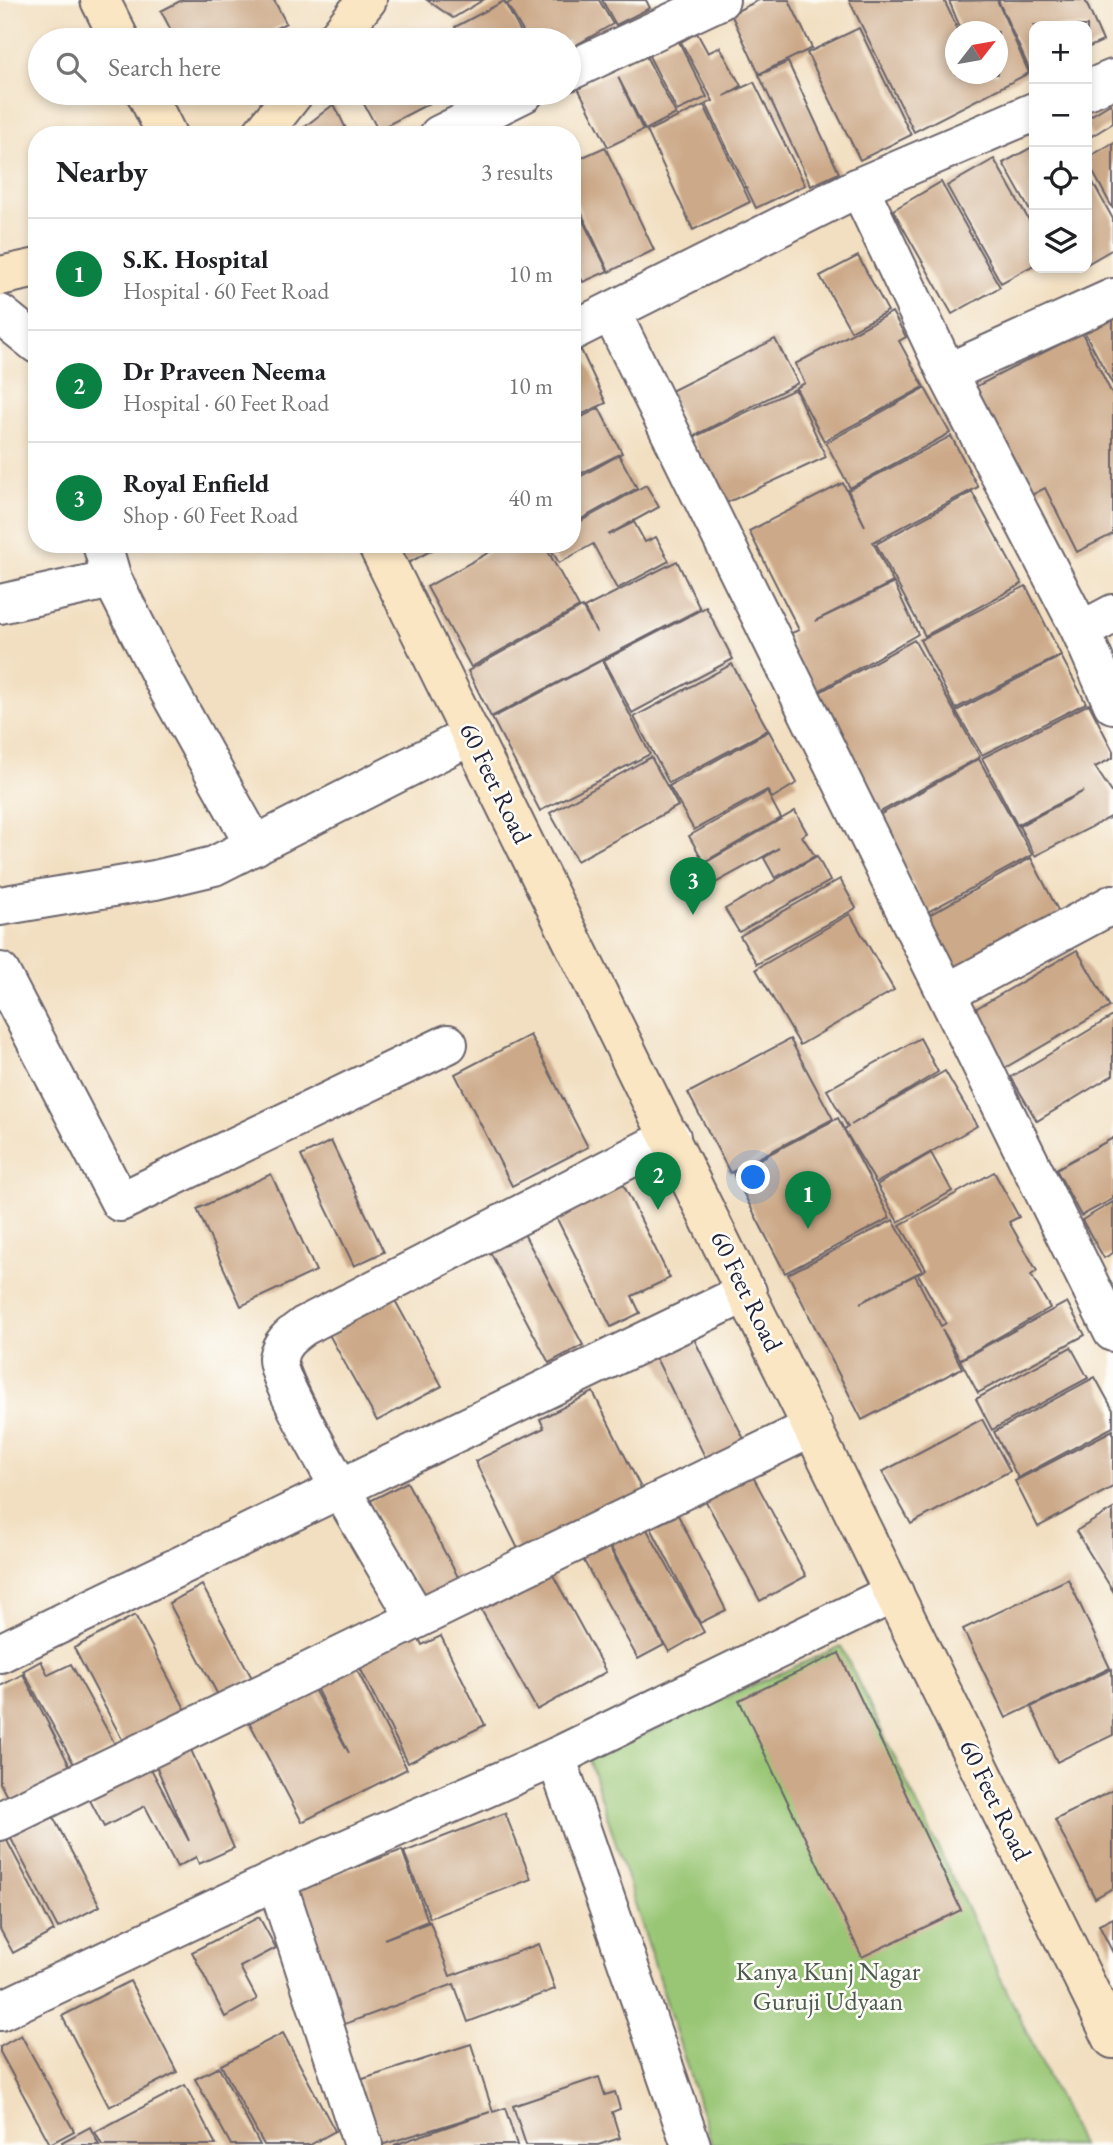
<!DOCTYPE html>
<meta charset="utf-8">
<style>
body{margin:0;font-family:"EB Garamond",serif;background:#f2f2f2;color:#202124}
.controls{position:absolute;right:21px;top:21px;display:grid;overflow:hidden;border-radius:14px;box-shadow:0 4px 10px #0003}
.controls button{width:63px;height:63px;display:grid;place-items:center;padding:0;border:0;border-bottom:2px solid #e0e0e0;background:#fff;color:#202124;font:35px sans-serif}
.compass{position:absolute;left:945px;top:21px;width:63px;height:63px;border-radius:50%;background:#fff;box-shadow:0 4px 10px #0003;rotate:59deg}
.you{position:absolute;left:754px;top:1178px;width:24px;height:24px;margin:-18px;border:5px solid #fff;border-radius:50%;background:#1a73e8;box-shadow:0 0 0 10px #1a73e833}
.badge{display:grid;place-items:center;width:46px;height:46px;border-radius:50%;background:#0b8043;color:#fff;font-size:23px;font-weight:700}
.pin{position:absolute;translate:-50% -58px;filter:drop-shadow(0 2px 4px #0008)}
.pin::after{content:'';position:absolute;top:37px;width:24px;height:21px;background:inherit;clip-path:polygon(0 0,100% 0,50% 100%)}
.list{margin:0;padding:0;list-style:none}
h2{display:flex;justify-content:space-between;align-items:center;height:91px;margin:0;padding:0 28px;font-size:30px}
h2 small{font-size:23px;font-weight:400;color:#757577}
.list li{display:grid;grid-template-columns:46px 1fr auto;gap:21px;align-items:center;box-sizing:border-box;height:112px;padding:0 28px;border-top:2px solid #e0e0e0}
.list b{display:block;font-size:26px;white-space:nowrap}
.list p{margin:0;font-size:23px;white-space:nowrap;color:#757577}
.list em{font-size:23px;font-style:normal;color:#757577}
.icon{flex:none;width:38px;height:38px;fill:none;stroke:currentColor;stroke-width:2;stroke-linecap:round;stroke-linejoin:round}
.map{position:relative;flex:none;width:1113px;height:2145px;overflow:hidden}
.search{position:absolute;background:#fff;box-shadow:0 4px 10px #0003;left:28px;top:28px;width:553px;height:77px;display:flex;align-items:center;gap:18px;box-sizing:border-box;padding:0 24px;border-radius:38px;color:#757577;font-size:26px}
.panel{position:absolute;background:#fff;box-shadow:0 4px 10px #0003;left:28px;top:126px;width:553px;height:427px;border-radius:28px}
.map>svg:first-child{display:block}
.green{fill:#99c674;stroke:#5e7458;stroke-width:2}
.building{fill:#cca988}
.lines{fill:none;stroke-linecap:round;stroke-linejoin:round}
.street-casing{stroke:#6b646a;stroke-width:42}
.secondary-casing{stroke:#6b646a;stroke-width:42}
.street{stroke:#fff;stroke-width:38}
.secondary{stroke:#fbe6c4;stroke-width:38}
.labels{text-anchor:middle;stroke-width:5;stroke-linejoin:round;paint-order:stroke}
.street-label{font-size:26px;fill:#22223b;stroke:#fdfcf7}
.park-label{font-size:26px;fill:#4c5b4f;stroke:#fdfcf7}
</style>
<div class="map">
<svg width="1113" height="2145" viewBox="0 0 1113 2145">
<rect width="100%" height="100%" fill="#fdfcf7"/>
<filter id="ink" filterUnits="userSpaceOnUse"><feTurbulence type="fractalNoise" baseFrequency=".0143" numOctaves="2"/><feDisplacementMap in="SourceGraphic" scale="14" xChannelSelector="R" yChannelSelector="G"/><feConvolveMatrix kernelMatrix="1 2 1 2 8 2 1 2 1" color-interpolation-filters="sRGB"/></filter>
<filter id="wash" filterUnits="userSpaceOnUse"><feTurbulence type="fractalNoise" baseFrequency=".00686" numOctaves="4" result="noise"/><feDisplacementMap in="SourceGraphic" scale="28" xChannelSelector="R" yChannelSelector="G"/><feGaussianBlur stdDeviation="1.57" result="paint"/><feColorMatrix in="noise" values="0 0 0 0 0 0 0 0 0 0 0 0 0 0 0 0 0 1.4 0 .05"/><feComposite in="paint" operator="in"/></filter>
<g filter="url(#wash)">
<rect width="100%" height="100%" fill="#f2dfc1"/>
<polygon class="green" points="841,1646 1081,2145 712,2145 589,1759"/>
<g id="blocks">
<g class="building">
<polygon points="182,0 274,0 286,23 253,40 176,40 161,11"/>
<polygon points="427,0 483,0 453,18"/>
<polygon points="514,0 599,0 613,24 569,49 569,40 528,40 507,4"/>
<polygon points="602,0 646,0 650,8 616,25"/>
<polygon points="759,0 789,0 812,48 759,74 731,14"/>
<polygon points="849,0 944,0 959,32 956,32 956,74 998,74 998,32 962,32 949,1 997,0 1029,73 914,132"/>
<polygon points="998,0 1085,0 1103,41 1087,48 1087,26 1034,26 1034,71 1031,73"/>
<polygon points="504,1 525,40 463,40 455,27"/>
<polygon points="859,28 911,135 860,160 807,53"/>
<polygon points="697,33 708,53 720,47 741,86 724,96 754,82 805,185 756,208 706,104 713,101 681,42"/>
<polygon points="678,40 707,97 677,111 648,54"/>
<polygon points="646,56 676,114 645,130 618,77 643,130 608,147 578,88"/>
<polygon points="788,62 839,173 811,186 759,75"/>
<polygon points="358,93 424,93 430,103 378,130"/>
<polygon points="334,104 349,135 294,135"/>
<polygon points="1110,104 1113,108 1113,123 1092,136 1087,128 1087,118"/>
<polygon points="704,105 750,202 693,230 647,131"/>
<polygon points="1113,143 1113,209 1087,161 1087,158"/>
<polygon points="1034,146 1034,218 1003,163"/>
<polygon points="605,147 654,250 609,272 572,193 572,162"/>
<polygon points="994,159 1034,229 1034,265 1001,283 947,186"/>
<polygon points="1087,172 1113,219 1113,249 1087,264"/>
<polygon points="941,182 1000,287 952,314 893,210"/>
<polygon points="572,199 608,271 583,282 572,260"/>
<polygon points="858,256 888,311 851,331 820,276"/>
<polygon points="1113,309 1113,385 1081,326"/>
<polygon points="892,312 906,337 899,341 924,387 824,441 796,388 805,383 795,364"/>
<polygon points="1082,333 1113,396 1113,534 1077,552 1045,488 1022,500 967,391"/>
<polygon points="775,339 798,383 692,437 669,392"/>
<polygon points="581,350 606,403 572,419 572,354"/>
<polygon points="925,388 950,433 850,488 826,443"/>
<polygon points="795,389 826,457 724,504 692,438"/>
<polygon points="599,408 622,453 572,478 572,422"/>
<polygon points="951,436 978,487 873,542 893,582 815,621 894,583 918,634 808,697 789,634 799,630 749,531 843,483 865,526 848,490"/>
<polygon points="619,455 637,488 572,524 572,481"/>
<polygon points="646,485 659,507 608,535 634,522 645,542 656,537 669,561 617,589 593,544 559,563 548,544 572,544 572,526"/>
<polygon points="972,492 1022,584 925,636 876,544"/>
<polygon points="391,544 443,544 403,566"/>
<polygon points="504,544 544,544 579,607 471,667 427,587"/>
<polygon points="677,561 700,609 491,717 468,671 582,607 597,633 584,608"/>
<polygon points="1026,586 1061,655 955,709 920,640"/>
<polygon points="706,607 733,659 632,713 604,660"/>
<polygon points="914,640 980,757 875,815 809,698"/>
<polygon points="1061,656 1086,703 982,755 956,711"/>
<polygon points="602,660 650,754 540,811 492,718"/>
<polygon points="732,664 768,730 669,783 634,717"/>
<polygon points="1089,704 1113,751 1113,758 1095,767 1113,794 1113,816 1035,856 1019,826 1084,791 1017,825 982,758"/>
<polygon points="769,731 797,783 772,798 767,790 694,830 669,786"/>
<polygon points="651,757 678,806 577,861 550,813"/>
<polygon points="979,759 1032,855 928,912 876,817"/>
<polygon points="767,792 781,818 704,862 689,836"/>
<polygon points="795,811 807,833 802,836 815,856 775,878 764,858 779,848 710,886 698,867"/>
<polygon points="817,856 830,881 739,932 725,909"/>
<polygon points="1031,858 1060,914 954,972 924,918"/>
<polygon points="840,879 856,908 757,964 740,936"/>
<polygon points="850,914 894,990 800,1045 756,969"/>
<polygon points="1077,950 1110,1007 1003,1069 970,1012"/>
<polygon points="1113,1016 1113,1075 1037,1121 1011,1077"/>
<polygon points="530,1035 588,1147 512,1186 455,1074"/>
<polygon points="920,1038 938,1072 851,1125 945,1071 977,1126 876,1183 844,1129 848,1127 827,1090"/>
<polygon points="790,1039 833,1119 730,1173 688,1093"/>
<polygon points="838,1118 890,1218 785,1273 733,1173"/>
<polygon points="1113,1138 1113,1199 1081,1216 1056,1169"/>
<polygon points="331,1141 384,1252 354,1266 301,1156"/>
<polygon points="931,1153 952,1191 898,1222 877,1185"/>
<polygon points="994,1172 1019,1217 1009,1222 1037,1271 1031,1275 1050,1308 960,1359 942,1329 962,1368 862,1420 788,1274 893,1220 922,1271 860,1303 915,1275 941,1326 946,1323 918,1274 926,1269 900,1225"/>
<polygon points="271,1174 316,1271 241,1306 197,1209"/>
<polygon points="621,1180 670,1278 632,1296 640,1313 611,1327 554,1213"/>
<polygon points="1113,1202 1113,1253 1104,1258 1082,1220"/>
<polygon points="522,1230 583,1345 549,1363 488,1248"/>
<polygon points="392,1295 442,1386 377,1421 327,1331"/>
<polygon points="1067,1302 1085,1335 978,1393 960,1360"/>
<polygon points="694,1339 750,1451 712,1471 656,1358"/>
<polygon points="1071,1347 1088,1378 992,1430 976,1399"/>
<polygon points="1095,1377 1113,1410 1113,1427 1018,1478 994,1432"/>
<polygon points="593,1392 644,1494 520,1553 475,1461 544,1428 540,1419"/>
<polygon points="982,1419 1010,1471 911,1524 882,1472"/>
<polygon points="1113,1430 1113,1487 1038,1527 1015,1481"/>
<polygon points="750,1471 806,1576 760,1601 703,1496"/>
<polygon points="407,1482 464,1588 427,1607 370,1501"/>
<polygon points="1113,1509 1113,1591 1076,1531"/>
<polygon points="678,1515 726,1610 700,1623 651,1528"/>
<polygon points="640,1517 704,1632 669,1652 605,1537"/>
<polygon points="605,1540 664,1645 638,1659 580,1554"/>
<polygon points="548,1566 606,1672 537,1710 478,1604"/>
<polygon points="1068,1579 1110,1668 1006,1718 963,1629"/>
<polygon points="202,1585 252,1678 218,1695 169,1603"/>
<polygon points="135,1615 188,1714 126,1747 74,1648"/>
<polygon points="416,1633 422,1645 441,1636 485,1725 408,1763 357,1662"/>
<polygon points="839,1653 961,1910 862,1957 739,1700"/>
<polygon points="41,1661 48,1675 71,1664 116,1746 76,1768 23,1671"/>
<polygon points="354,1664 407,1769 302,1822 246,1716 310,1682 349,1753 314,1684"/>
<polygon points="1112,1669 1113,1735 1057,1762 1031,1707"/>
<polygon points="23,1674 76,1778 14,1811 0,1783 0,1686"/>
<polygon points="188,1743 234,1848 199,1864 196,1857 177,1867 145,1806 104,1827 85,1791 146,1759 189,1841 153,1759"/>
<polygon points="1113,1790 1113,1888 1095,1898 1055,1820"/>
<polygon points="50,1811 100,1906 58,1928 8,1833"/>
<polygon points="505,1813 531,1879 430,1918 404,1852"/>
<polygon points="2,1831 54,1931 13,1953 0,1929 0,1832"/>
<polygon points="402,1850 428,1921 384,1939 430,1922 450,1976 539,1944 555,1989 468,2022 454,1984 334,2028 291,1891"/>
<polygon points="259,1917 276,1948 240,1967 257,1999 225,2017 192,1952"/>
<polygon points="1113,1918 1113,1953 1099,1925"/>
<polygon points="130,1981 177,2072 109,2107 62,2016"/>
<polygon points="283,2033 335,2131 310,2145 264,2145 221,2065"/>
<polygon points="21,2035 74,2131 50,2144 0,2052 0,2047"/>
<polygon points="471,2044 493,2112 505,2108 517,2145 394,2145 490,2112 381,2145 360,2080"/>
<polygon points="219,2067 260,2145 231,2145 195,2079"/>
<polygon points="599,2077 605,2095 615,2092 620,2109 612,2112 620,2138 598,2145 526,2145 513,2106"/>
<polygon points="185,2085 216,2145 102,2145 95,2132"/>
<polygon points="90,2127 99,2145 63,2145 62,2142"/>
</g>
</g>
</g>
<g filter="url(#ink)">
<use href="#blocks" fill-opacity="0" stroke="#6b646a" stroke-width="2"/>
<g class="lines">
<defs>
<g id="street">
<polyline points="569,71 720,0"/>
<polyline points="1087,90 1113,79"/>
<polyline points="439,135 524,93"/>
<polyline points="859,187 947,373 1081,631 1113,704"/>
<polyline points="611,312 1113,1332"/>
<polyline points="0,314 37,344"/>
<polyline points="572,331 859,187 1034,112"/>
<polyline points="947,373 1113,298"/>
<polyline points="102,544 112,579 168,689 255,846"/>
<polyline points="0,604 112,579"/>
<polyline points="1081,631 1113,614"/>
<polyline points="0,906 155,880 214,866 472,735"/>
<polyline points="0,972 120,1202 448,1044"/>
<polyline points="947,993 1113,904"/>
<path d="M416,1618C396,1582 274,1384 278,1358C281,1342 292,1335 304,1326L671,1137"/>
<polyline points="0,1653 747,1292"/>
<polyline points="556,1757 691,2145"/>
<polyline points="0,1821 813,1427"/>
<polyline points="276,1880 363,2145"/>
<polyline points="0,2011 276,1880 556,1757 894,1593"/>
</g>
<g id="secondary">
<polyline points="100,0 120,40"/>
<polyline points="335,40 367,0"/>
<polyline points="146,93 167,135"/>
<polyline points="261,135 294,93"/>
<polyline points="0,276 37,268"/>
<polyline points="377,544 1113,2039"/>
</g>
</defs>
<use href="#street" class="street-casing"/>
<use href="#secondary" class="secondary-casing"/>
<use href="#street" class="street"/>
<use href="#secondary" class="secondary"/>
</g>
</g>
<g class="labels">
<g class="street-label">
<text transform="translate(496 783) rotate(64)" y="9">60 Feet Road</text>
<text transform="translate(747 1291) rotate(64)" y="9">60 Feet Road</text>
<text transform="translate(996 1800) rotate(64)" y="9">60 Feet Road</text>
</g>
<g class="park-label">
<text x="828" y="1980">Kanya Kunj Nagar<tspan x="828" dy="30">Guruji Udyaan</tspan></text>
</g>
</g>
</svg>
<div class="controls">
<button>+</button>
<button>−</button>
<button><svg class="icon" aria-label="locate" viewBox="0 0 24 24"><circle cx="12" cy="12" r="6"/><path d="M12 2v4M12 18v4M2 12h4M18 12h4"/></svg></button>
<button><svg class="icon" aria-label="layers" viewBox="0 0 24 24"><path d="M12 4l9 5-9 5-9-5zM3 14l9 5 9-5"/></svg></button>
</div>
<svg class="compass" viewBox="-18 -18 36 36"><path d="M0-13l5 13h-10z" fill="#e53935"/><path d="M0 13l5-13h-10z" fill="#757577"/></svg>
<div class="you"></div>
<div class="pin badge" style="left:808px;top:1229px">1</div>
<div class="pin badge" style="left:658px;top:1210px">2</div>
<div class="pin badge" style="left:693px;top:915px">3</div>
<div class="search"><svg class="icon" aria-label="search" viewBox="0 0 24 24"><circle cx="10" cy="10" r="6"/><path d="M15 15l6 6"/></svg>Search here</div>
<section class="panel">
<h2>Nearby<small>3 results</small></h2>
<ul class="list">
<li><span class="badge">1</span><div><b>S.K. Hospital</b><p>Hospital · 60 Feet Road</p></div><em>10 m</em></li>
<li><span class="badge">2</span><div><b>Dr Praveen Neema</b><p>Hospital · 60 Feet Road</p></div><em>10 m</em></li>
<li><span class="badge">3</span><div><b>Royal Enfield</b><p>Shop · 60 Feet Road</p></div><em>40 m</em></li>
</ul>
</section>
</div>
